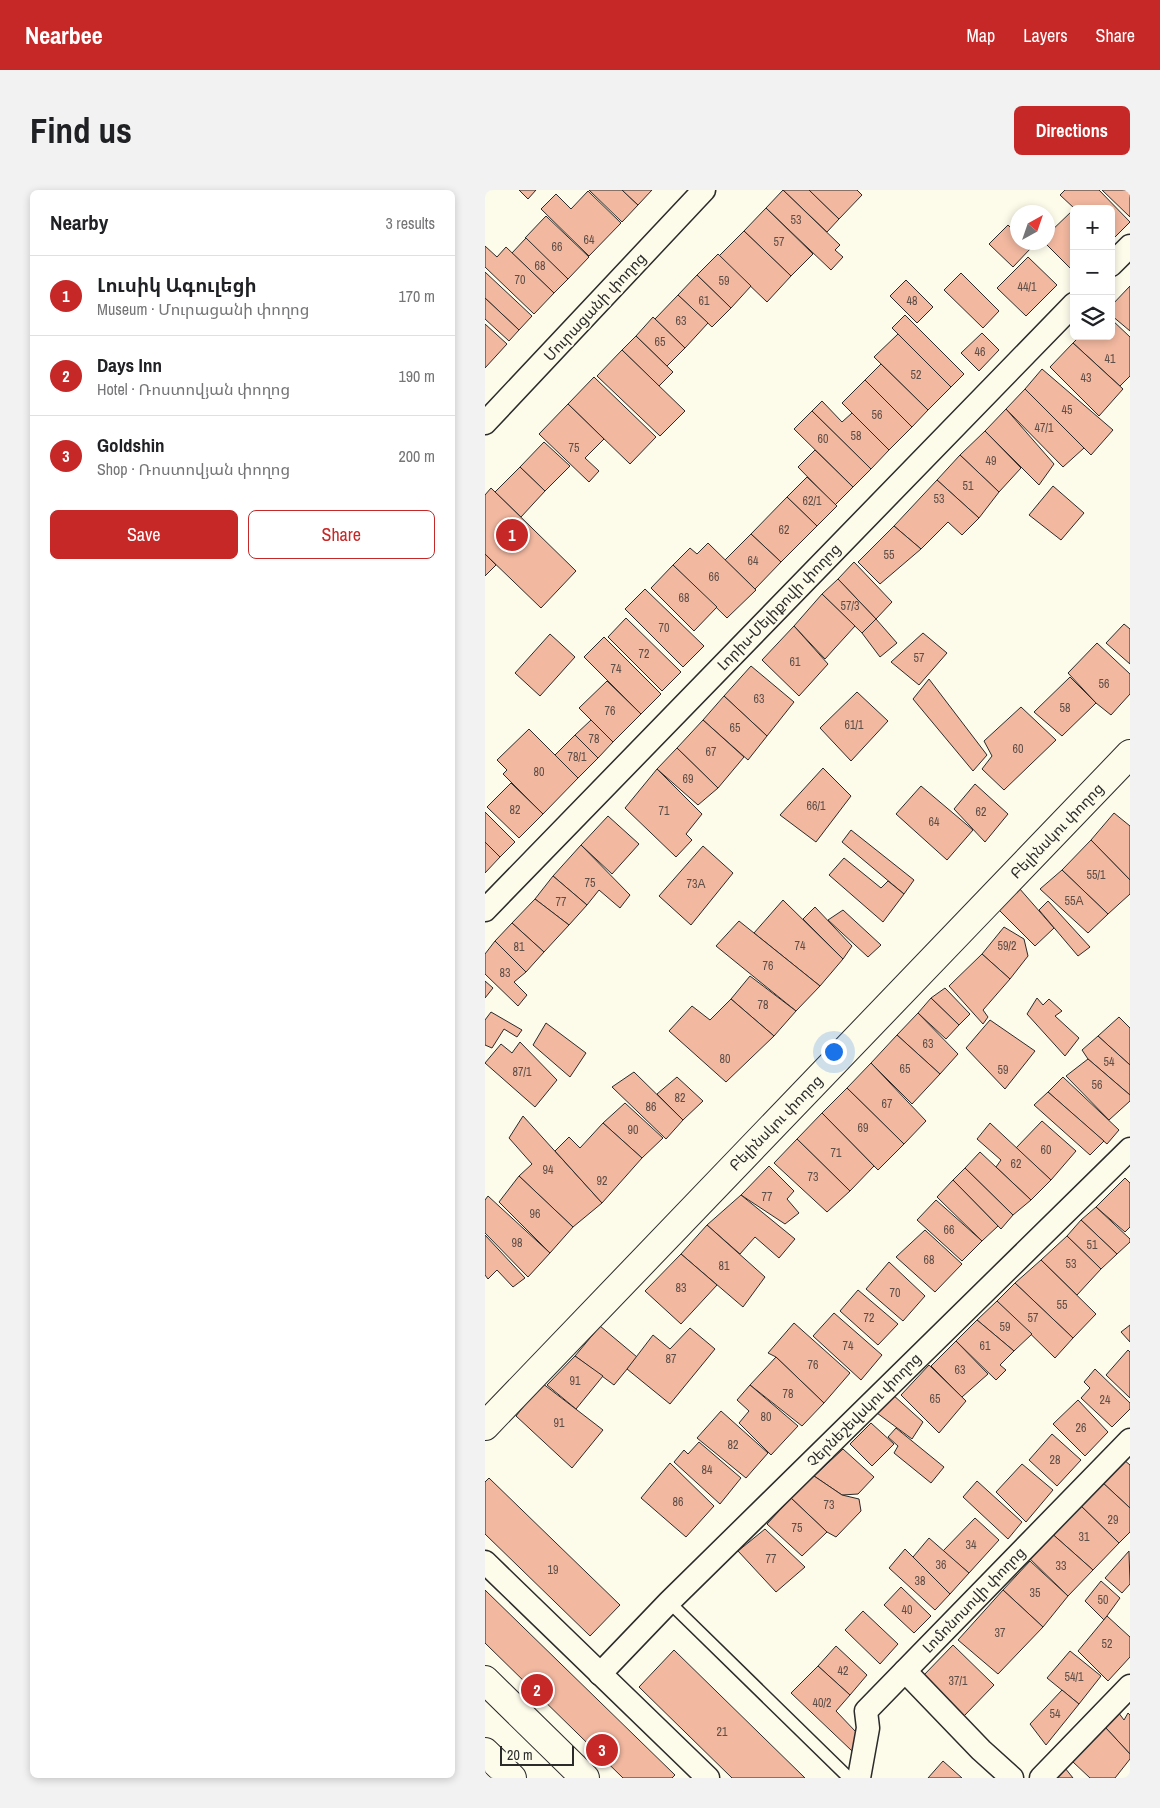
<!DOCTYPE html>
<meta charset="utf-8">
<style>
body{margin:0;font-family:"Archivo Narrow","Noto Sans Armenian",sans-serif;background:#f2f2f2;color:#202124}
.controls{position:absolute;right:15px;top:15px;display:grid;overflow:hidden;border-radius:8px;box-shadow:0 2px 8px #0003}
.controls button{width:45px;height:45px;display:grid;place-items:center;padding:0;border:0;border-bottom:1px solid #e0e0e0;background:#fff;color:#202124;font:25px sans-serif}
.compass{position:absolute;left:525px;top:15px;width:45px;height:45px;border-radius:50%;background:#fff;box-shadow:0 2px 8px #0003;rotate:40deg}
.scale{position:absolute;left:15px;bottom:12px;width:74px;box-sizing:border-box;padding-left:5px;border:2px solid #2b2b2b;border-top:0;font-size:14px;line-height:18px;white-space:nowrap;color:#2b2b2b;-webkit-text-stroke:4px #fdfbea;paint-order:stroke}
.you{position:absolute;left:348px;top:861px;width:18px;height:18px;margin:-12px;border:4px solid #fff;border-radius:50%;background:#1a73e8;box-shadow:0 0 0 8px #1a73e833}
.badge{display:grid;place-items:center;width:32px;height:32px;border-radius:50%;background:#c62828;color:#fff;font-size:16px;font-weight:700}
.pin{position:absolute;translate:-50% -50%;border:2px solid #fff;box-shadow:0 1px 5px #0006}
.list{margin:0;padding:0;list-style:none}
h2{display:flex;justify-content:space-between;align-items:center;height:65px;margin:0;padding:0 20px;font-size:21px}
h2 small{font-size:16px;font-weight:400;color:#757577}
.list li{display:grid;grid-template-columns:32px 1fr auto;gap:15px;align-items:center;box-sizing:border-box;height:80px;padding:0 20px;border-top:1px solid #e0e0e0}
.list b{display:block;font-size:19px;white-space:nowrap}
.list p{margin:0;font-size:16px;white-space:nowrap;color:#757577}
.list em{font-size:16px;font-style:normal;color:#757577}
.actions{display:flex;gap:10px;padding:15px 20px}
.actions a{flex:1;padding:11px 0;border:1px solid #c62828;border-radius:8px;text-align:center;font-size:18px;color:#c62828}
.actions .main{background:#c62828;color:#fff}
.icon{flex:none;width:28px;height:28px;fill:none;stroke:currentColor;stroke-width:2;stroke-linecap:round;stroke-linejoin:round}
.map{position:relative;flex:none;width:645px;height:1588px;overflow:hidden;border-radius:8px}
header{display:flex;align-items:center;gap:30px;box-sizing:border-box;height:70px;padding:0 25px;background:#c62828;color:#fff}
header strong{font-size:24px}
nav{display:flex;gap:28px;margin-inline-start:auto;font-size:18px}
.intro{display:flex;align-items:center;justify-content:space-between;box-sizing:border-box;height:120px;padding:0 30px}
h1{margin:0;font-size:35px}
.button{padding:12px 22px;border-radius:8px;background:#c62828;color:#fff;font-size:18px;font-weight:700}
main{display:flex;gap:30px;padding:0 30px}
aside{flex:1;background:#fff;border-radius:8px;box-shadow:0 2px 8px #0003}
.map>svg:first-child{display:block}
.building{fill:#f2b8a0;stroke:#2b2b2b}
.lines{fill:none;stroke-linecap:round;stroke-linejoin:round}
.lane-casing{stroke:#2b2b2b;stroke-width:14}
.street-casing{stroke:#2b2b2b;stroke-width:25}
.secondary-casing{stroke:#2b2b2b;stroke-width:30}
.primary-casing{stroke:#2b2b2b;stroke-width:30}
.lane{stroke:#fdfbea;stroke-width:11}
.street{stroke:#fdfbea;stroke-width:22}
.secondary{stroke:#fdfbea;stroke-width:28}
.primary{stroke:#fdfbea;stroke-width:28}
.labels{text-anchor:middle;stroke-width:4;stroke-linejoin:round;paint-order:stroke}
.number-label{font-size:12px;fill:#5d4e48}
.street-label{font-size:15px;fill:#2b2b2b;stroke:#fdfbea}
</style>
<header>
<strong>Nearbee</strong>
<nav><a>Map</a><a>Layers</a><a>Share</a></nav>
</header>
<div class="intro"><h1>Find us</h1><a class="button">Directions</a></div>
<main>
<aside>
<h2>Nearby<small>3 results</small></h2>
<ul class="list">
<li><span class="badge">1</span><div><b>Լուսիկ Ագուլեցի</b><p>Museum · Մուրացանի փողոց</p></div><em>170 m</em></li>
<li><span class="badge">2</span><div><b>Days Inn</b><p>Hotel · Ռոստովյան փողոց</p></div><em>190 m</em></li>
<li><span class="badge">3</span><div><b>Goldshin</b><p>Shop · Ռոստովյան փողոց</p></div><em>200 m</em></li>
</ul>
<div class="actions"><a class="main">Save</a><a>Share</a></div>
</aside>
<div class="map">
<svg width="645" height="1588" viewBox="0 0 645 1588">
<rect width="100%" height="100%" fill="#fdfbea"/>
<g class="building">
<polygon points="34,0 51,0 43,9"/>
<polygon points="104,0 137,0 153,15 137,32"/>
<polygon points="137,0 167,0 153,15"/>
<polygon points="298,0 324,0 354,29 342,42"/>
<polygon points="298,0 355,55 350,60 358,67 346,80 281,18"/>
<polygon points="324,0 372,0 377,5 354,29"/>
<polygon points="580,0 614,0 645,32 626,51 626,19 590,19 575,5"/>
<polygon points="617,0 645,0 645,27"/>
<polygon points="103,1 136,33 104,66 56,19 71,4 86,19"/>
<polygon points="281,18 328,64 306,86 259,41"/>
<polygon points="588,20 589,21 589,82 559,52 562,52 562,45"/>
<polygon points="61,26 104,67 83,89 40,48"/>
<polygon points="523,35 532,44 532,52 541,52 546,58 528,77 504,54"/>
<polygon points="259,41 306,86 282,112 234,66"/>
<polygon points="41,48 83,89 69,103 27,63"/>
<polygon points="0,56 12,67 21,57 69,103 49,124 0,77"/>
<polygon points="233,64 266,96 246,118 212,85"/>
<polygon points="543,67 572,95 541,126 512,98"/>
<polygon points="0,82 47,126 34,140 0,108"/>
<polygon points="476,83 514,121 498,138 459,100"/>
<polygon points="212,85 246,118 227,137 193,105"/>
<polygon points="421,90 448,117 432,133 405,106"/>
<polygon points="645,96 645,141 626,125 626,116"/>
<polygon points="193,105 223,133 200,158 170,129"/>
<polygon points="0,108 34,140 24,151 0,129"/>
<polygon points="420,125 479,184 466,197 407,138"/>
<polygon points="168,127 200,158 182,176 151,146"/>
<polygon points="626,129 645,147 645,186 635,196 588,153 595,146 626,146"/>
<polygon points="0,134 22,154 0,178"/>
<polygon points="497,143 514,160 494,181 476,163"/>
<polygon points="413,144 466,197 443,220 389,167"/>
<polygon points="151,146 188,182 174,196 137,160"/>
<polygon points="588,153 638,199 614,226 565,177"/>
<polygon points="137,160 200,221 175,246 112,186"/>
<polygon points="396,174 443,220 427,237 380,190"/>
<polygon points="557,179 628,240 606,265 540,199"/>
<polygon points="109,187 171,247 145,274 83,214"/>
<polygon points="380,190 427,237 404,260 357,213"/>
<polygon points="540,199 599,258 578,277 521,219"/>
<polygon points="337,211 357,232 367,223 404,260 386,279 327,221"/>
<polygon points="83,214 119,249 100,268 114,281 104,292 54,244"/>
<polygon points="521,219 569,274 554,295 500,241"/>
<polygon points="327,221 386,279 368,297 309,239"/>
<polygon points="500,241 536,278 514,302 475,265"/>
<polygon points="59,252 85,276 60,301 35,277"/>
<polygon points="330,260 368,297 350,315 313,277"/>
<polygon points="475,265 514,302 494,328 452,290"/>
<polygon points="35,277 60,301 36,327 10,302"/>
<polygon points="322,287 352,316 332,336 302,307"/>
<polygon points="452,290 494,328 477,345 463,332 436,359 409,336"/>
<polygon points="568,296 599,323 576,350 544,325"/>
<polygon points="6,298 91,381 56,418 0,364 0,305"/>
<polygon points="302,307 332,336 296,372 266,344"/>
<polygon points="409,336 436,359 395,394 373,372"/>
<polygon points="266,344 296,372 270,399 240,370"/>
<polygon points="223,353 271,400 242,428 188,375 205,358 212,364"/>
<polygon points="0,364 11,375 0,386"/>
<polygon points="369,372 407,412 391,429 353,389"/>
<polygon points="188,375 232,417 209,441 166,398"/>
<polygon points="353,389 391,429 377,443 337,404"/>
<polygon points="160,399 219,456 198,477 140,419"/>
<polygon points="337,404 370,436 340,469 309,436"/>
<polygon points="141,428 196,482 177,501 123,447"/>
<polygon points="391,429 412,453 395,467 377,443"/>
<polygon points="639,434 645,439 645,474 621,453"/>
<polygon points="309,436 343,474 314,506 277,470"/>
<polygon points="438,443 462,463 434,495 406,472"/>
<polygon points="65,444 90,467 55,506 30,483"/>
<polygon points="119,447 176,504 156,524 99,467"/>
<polygon points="612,453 645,484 645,504 626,525 611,513 583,483"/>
<polygon points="266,476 309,512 282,546 239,506"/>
<polygon points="585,487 611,513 577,546 549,522"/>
<polygon points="444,489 502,565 488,581 428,509"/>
<polygon points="122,491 156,524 128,552 94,518"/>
<polygon points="372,502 403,531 366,571 335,538"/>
<polygon points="239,506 282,546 263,570 218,530"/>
<polygon points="536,517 571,550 519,600 497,579 507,566 499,551"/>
<polygon points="106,530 128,552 113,568 90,545"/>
<polygon points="218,530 259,567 233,598 192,558"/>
<polygon points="44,539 93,588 58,624 18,584 22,580 12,570"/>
<polygon points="90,545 113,568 93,588 70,565"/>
<polygon points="192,558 233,598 213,615 172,579"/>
<polygon points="338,578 366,606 331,652 295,625"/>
<polygon points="172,579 217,624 201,644 207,650 191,667 140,618"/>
<polygon points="26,593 58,624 34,648 2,617"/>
<polygon points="490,594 523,624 500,652 469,619"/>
<polygon points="436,596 488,640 462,670 411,624"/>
<polygon points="0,622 30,652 15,667 0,652"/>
<polygon points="629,623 645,636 645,690 606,650"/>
<polygon points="123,626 154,654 127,684 96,655"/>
<polygon points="366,640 429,690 419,704 357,652"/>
<polygon points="606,650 645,690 645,704 623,724 577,680"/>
<polygon points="0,652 15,667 0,683"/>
<polygon points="96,655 145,705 135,718 114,700 102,715 68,686"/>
<polygon points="218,656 248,683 206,735 174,706"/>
<polygon points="359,668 396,698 403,691 419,704 398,732 344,685"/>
<polygon points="577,680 623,724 603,743 555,699"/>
<polygon points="68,686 102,715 84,735 50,709"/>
<polygon points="534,698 569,738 550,756 514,720"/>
<polygon points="50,709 84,735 59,762 27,733"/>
<polygon points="298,710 358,769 335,796 269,743"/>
<polygon points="563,711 605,757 593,766 554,720"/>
<polygon points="330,717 367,756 358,769 318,729"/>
<polygon points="358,720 396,755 383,767 343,730"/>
<polygon points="254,731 335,796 311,821 231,756"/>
<polygon points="27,733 59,762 41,782 10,751"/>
<polygon points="519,737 539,749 543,766 525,789 497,764"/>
<polygon points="10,751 41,782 29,792 42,805 33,816 0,784 0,764"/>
<polygon points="497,764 525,789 498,820 503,827 498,834 464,796"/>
<polygon points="265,786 311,821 289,846 246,809"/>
<polygon points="0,791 8,798 0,808"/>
<polygon points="460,798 485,824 474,835 446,808"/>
<polygon points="446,808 474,835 461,849 433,823"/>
<polygon points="552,808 558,815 564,809 577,821 570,826 594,848 580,866 542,824"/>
<polygon points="246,809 289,846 241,892 184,841 207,816 225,830"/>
<polygon points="6,822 37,840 32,847 19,839 7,858 0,855 0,830"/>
<polygon points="433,823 473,864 455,884 412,845"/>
<polygon points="634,827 645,838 645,875 613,846"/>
<polygon points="505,830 550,861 520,899 481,858"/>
<polygon points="61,833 101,863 85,887 48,855"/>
<polygon points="412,845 455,884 427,914 386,873"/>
<polygon points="613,846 645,875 645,905 603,869 597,860"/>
<polygon points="35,852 72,890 50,917 0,873 16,854 27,863"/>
<polygon points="603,869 645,905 645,911 624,930 581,886"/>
<polygon points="386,873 441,931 419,954 362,898"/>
<polygon points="149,882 198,930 181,949 127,897"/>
<polygon points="192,887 218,911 198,930 172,904"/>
<polygon points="578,887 634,940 622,954 563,902"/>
<polygon points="362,898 419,954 393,980 337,923"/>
<polygon points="563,902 619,951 605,965 549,915"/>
<polygon points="140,913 178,948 157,968 118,933"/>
<polygon points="337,923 389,976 365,1001 312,949"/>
<polygon points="38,926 117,1013 88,1037 34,986 47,974 24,948"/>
<polygon points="557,931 591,961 566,990 531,958"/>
<polygon points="118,933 157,968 117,1013 70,961 84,947 95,958"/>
<polygon points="505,933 566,990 546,1010 511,977 516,970 492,949"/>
<polygon points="312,949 365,1001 342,1022 289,973"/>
<polygon points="495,962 546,1010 528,1025 480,978"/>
<polygon points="284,976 309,1001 302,1009 314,1023 300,1034 256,1005"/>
<polygon points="480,978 528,1025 516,1039 468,990"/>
<polygon points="34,986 88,1037 65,1063 14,1012"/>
<polygon points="640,988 645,993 645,1037 640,1042 611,1017"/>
<polygon points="468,990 513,1036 497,1051 452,1007"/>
<polygon points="256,1005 310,1049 294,1068 270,1047 255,1064 222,1035"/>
<polygon points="3,1006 65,1063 43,1087 0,1043 0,1010"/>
<polygon points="451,1010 497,1051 477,1071 432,1030"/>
<polygon points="611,1017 645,1049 645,1052 632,1064 596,1030"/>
<polygon points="596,1030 632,1064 616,1079 582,1046"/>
<polygon points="222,1035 280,1087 258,1117 196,1064"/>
<polygon points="440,1040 477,1074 450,1102 411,1067"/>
<polygon points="0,1045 40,1088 28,1097 12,1080 3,1089 0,1085"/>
<polygon points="582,1046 616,1079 592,1105 556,1070"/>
<polygon points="196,1064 232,1095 196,1134 160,1101"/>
<polygon points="556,1070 611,1124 588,1148 530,1093"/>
<polygon points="404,1072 440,1106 418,1131 381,1099"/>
<polygon points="530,1093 588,1148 570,1168 512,1111"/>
<polygon points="373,1100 413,1134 393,1155 355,1121"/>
<polygon points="512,1111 547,1144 529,1161 492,1130"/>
<polygon points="349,1123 397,1165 376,1190 328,1146"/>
<polygon points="492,1130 529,1161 515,1175 521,1180 511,1190 471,1151"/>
<polygon points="309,1133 365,1183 339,1213 291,1167 283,1163"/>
<polygon points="645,1135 645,1152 636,1142"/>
<polygon points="115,1136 152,1167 129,1195 90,1166"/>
<polygon points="205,1138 230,1159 185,1214 142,1179 168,1145 185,1159"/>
<polygon points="471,1151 503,1184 477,1207 446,1176"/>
<polygon points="643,1160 645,1162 645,1208 621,1185"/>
<polygon points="90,1166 118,1186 91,1219 62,1195"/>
<polygon points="291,1167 339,1213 317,1236 265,1195"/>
<polygon points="444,1175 481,1211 454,1243 416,1205"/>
<polygon points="610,1179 645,1213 645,1219 627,1237 596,1208 605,1198 599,1192"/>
<polygon points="57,1193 118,1240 87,1278 31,1226"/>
<polygon points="265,1195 313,1236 286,1265 254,1233 264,1221 252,1210"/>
<polygon points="407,1204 438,1232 427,1249 392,1223"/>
<polygon points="593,1210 623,1242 600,1266 568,1234"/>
<polygon points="236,1221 283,1263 261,1288 212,1248"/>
<polygon points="386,1233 409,1254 387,1276 365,1254"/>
<polygon points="411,1238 459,1277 446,1293 409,1263 413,1256 403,1247"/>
<polygon points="567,1244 596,1270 572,1296 544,1270"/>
<polygon points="214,1252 256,1288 235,1314 189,1272 199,1260 203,1264"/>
<polygon points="358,1259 389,1287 373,1304 357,1305 329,1286"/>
<polygon points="639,1270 645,1275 645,1318 617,1292"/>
<polygon points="185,1273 229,1316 201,1347 156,1308"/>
<polygon points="537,1274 568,1300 541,1332 511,1302"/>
<polygon points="329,1286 357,1305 374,1309 376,1321 351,1347 342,1342 306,1308"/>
<polygon points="4,1288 135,1415 105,1446 0,1344 0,1292"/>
<polygon points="492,1291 537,1332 523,1349 478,1307"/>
<polygon points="617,1292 645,1318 645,1342 634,1353 594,1314"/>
<polygon points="306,1308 342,1342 317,1366 282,1334"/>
<polygon points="594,1314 634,1353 608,1380 564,1341"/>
<polygon points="490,1328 514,1350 484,1383 458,1361"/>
<polygon points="280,1339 320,1377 291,1402 253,1361"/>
<polygon points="564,1341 608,1380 583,1406 541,1365"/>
<polygon points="444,1348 484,1383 465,1404 428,1367"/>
<polygon points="420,1359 465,1404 450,1420 404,1378"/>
<polygon points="644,1361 645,1394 637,1403 620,1388"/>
<polygon points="545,1371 583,1406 558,1437 518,1400"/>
<polygon points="616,1391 635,1408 619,1430 600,1411"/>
<polygon points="416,1397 446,1426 429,1443 399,1415"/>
<polygon points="0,1400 190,1585 187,1588 138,1588 0,1453"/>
<polygon points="518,1400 558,1437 513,1484 473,1450"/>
<polygon points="378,1421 413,1454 395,1474 360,1440"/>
<polygon points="622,1426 645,1447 645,1467 623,1491 593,1461"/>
<polygon points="468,1455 509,1495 479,1526 437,1487"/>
<polygon points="351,1456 382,1485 365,1505 333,1476"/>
<polygon points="189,1460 320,1588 247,1588 154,1497"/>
<polygon points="585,1461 616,1486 594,1514 562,1488"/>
<polygon points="333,1476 365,1505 351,1521 371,1542 370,1554 367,1561 306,1503"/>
<polygon points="577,1500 594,1514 561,1555 545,1534"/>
<polygon points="633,1522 639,1530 643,1523 645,1525 645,1564 620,1537"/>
<polygon points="620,1537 645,1564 645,1569 630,1588 605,1588 588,1572"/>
<polygon points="458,1571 477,1588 443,1588"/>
<polygon points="580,1578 588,1588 568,1588"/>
</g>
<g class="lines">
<defs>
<polyline id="lane" points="184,1412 364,1588"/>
<g id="street">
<polyline points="626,75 645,56"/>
<polyline points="0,233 219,0"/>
<polyline points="0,720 589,114"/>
<polyline points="0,1372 223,1588"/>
<polyline points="420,1481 496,1560 527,1588"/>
<polyline points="115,1484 184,1412 645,959"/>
<polyline points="374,1588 383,1538 381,1521 645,1250"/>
<polyline points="556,1588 645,1496"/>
</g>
<polyline id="secondary" points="0,1236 645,564"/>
<g id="primary">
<polyline points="0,1490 100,1588"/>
<polyline points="0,1562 27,1588"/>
</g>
</defs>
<use href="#lane" class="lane-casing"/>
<use href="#street" class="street-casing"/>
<use href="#secondary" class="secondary-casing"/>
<use href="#primary" class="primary-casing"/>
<use href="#lane" class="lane"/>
<use href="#street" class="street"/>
<use href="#secondary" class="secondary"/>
<use href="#primary" class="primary"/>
</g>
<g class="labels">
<g class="number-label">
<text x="311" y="34">53</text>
<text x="104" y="54">64</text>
<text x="294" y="56">57</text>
<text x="72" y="61">66</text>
<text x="55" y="80">68</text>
<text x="35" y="94">70</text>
<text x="239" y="95">59</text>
<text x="542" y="101">44/1</text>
<text x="219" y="115">61</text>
<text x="427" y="115">48</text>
<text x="196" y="135">63</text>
<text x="175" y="156">65</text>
<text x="495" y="166">46</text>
<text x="625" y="173">41</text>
<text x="431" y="189">52</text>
<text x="601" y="192">43</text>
<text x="582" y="224">45</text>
<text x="392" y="229">56</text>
<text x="559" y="242">47/1</text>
<text x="371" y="250">58</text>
<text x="338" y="253">60</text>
<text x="89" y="262">75</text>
<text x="506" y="275">49</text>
<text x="483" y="300">51</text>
<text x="454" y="313">53</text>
<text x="327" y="315">62/1</text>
<text x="299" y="344">62</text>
<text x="404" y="369">55</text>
<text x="268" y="375">64</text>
<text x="229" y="391">66</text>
<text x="199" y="412">68</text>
<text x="365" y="420">57/3</text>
<text x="179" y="442">70</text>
<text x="159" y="468">72</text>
<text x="434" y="472">57</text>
<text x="310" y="476">61</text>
<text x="131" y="483">74</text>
<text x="619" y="498">56</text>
<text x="274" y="513">63</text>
<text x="580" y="522">58</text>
<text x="125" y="525">76</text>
<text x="369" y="539">61/1</text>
<text x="250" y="542">65</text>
<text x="109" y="553">78</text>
<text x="533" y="563">60</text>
<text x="226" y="566">67</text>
<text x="92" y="571">78/1</text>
<text x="54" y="586">80</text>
<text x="203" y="593">69</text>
<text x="331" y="620">66/1</text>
<text x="30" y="624">82</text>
<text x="179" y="625">71</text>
<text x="496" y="626">62</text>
<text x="449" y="636">64</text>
<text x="611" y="689">55/1</text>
<text x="105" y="697">75</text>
<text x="211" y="698">73А</text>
<text x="589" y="715">55А</text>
<text x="76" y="716">77</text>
<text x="315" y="760">74</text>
<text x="522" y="760">59/2</text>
<text x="34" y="761">81</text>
<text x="283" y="780">76</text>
<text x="20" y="787">83</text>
<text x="278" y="819">78</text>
<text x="443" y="858">63</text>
<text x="240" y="873">80</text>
<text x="624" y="876">54</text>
<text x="420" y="883">65</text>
<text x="518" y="884">59</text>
<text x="37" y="886">87/1</text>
<text x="612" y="899">56</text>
<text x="195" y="912">82</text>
<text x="402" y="918">67</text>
<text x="166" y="921">86</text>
<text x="378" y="942">69</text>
<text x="148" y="944">90</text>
<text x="561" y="964">60</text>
<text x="351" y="967">71</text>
<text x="531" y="978">62</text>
<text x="63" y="984">94</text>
<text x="328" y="991">73</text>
<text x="117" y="995">92</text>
<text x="282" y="1011">77</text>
<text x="50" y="1028">96</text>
<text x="464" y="1044">66</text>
<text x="32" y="1057">98</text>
<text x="607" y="1059">51</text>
<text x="444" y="1074">68</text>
<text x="586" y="1078">53</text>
<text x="239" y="1080">81</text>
<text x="196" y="1102">83</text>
<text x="410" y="1107">70</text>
<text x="577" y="1119">55</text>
<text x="384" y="1132">72</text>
<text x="548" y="1132">57</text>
<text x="520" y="1141">59</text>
<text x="363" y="1160">74</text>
<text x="500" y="1160">61</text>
<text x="186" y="1173">87</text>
<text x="328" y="1179">76</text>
<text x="475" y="1184">63</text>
<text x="90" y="1195">91</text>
<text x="303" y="1208">78</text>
<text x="450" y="1213">65</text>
<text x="620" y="1214">24</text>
<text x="281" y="1231">80</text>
<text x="74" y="1237">91</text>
<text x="596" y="1242">26</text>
<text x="248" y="1259">82</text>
<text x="570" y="1274">28</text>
<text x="222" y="1284">84</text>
<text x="193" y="1316">86</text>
<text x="344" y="1319">73</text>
<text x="628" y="1334">29</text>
<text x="312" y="1342">75</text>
<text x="599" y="1351">31</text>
<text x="486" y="1359">34</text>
<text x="286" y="1373">77</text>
<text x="456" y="1379">36</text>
<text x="576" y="1380">33</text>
<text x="68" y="1384">19</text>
<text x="435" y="1395">38</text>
<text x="550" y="1407">35</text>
<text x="618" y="1414">50</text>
<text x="422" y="1424">40</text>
<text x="515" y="1447">37</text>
<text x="622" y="1458">52</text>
<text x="358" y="1485">42</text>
<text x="589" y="1491">54/1</text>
<text x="473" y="1495">37/1</text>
<text x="337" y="1517">40/2</text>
<text x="570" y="1528">54</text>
<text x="237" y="1546">21</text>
</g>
<g class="street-label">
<text transform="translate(110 117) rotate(-47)" y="5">Մուրացանի փողոց</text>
<text transform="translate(294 417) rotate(-46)" y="5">Լորիս-Մելիքովի փողոց</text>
<text transform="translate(572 641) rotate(-46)" y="5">Բելինսկու փողոց</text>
<text transform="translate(291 933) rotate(-46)" y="5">Բելինսկու փողոց</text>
<text transform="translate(379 1220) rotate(-45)" y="5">Չերնեշեվսկու փողոց</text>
<text transform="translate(489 1410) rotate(-46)" y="5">Լոմոնոսովի փողոց</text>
</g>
</g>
</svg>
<div class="controls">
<button>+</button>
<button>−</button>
<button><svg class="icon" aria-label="layers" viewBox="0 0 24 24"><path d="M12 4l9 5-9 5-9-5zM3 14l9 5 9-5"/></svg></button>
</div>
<svg class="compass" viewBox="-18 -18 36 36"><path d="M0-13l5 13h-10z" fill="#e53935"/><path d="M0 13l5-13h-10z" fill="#757577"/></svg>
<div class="scale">20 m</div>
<div class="you"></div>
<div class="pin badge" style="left:27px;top:345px">1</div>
<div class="pin badge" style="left:52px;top:1500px">2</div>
<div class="pin badge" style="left:117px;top:1560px">3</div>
</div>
</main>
